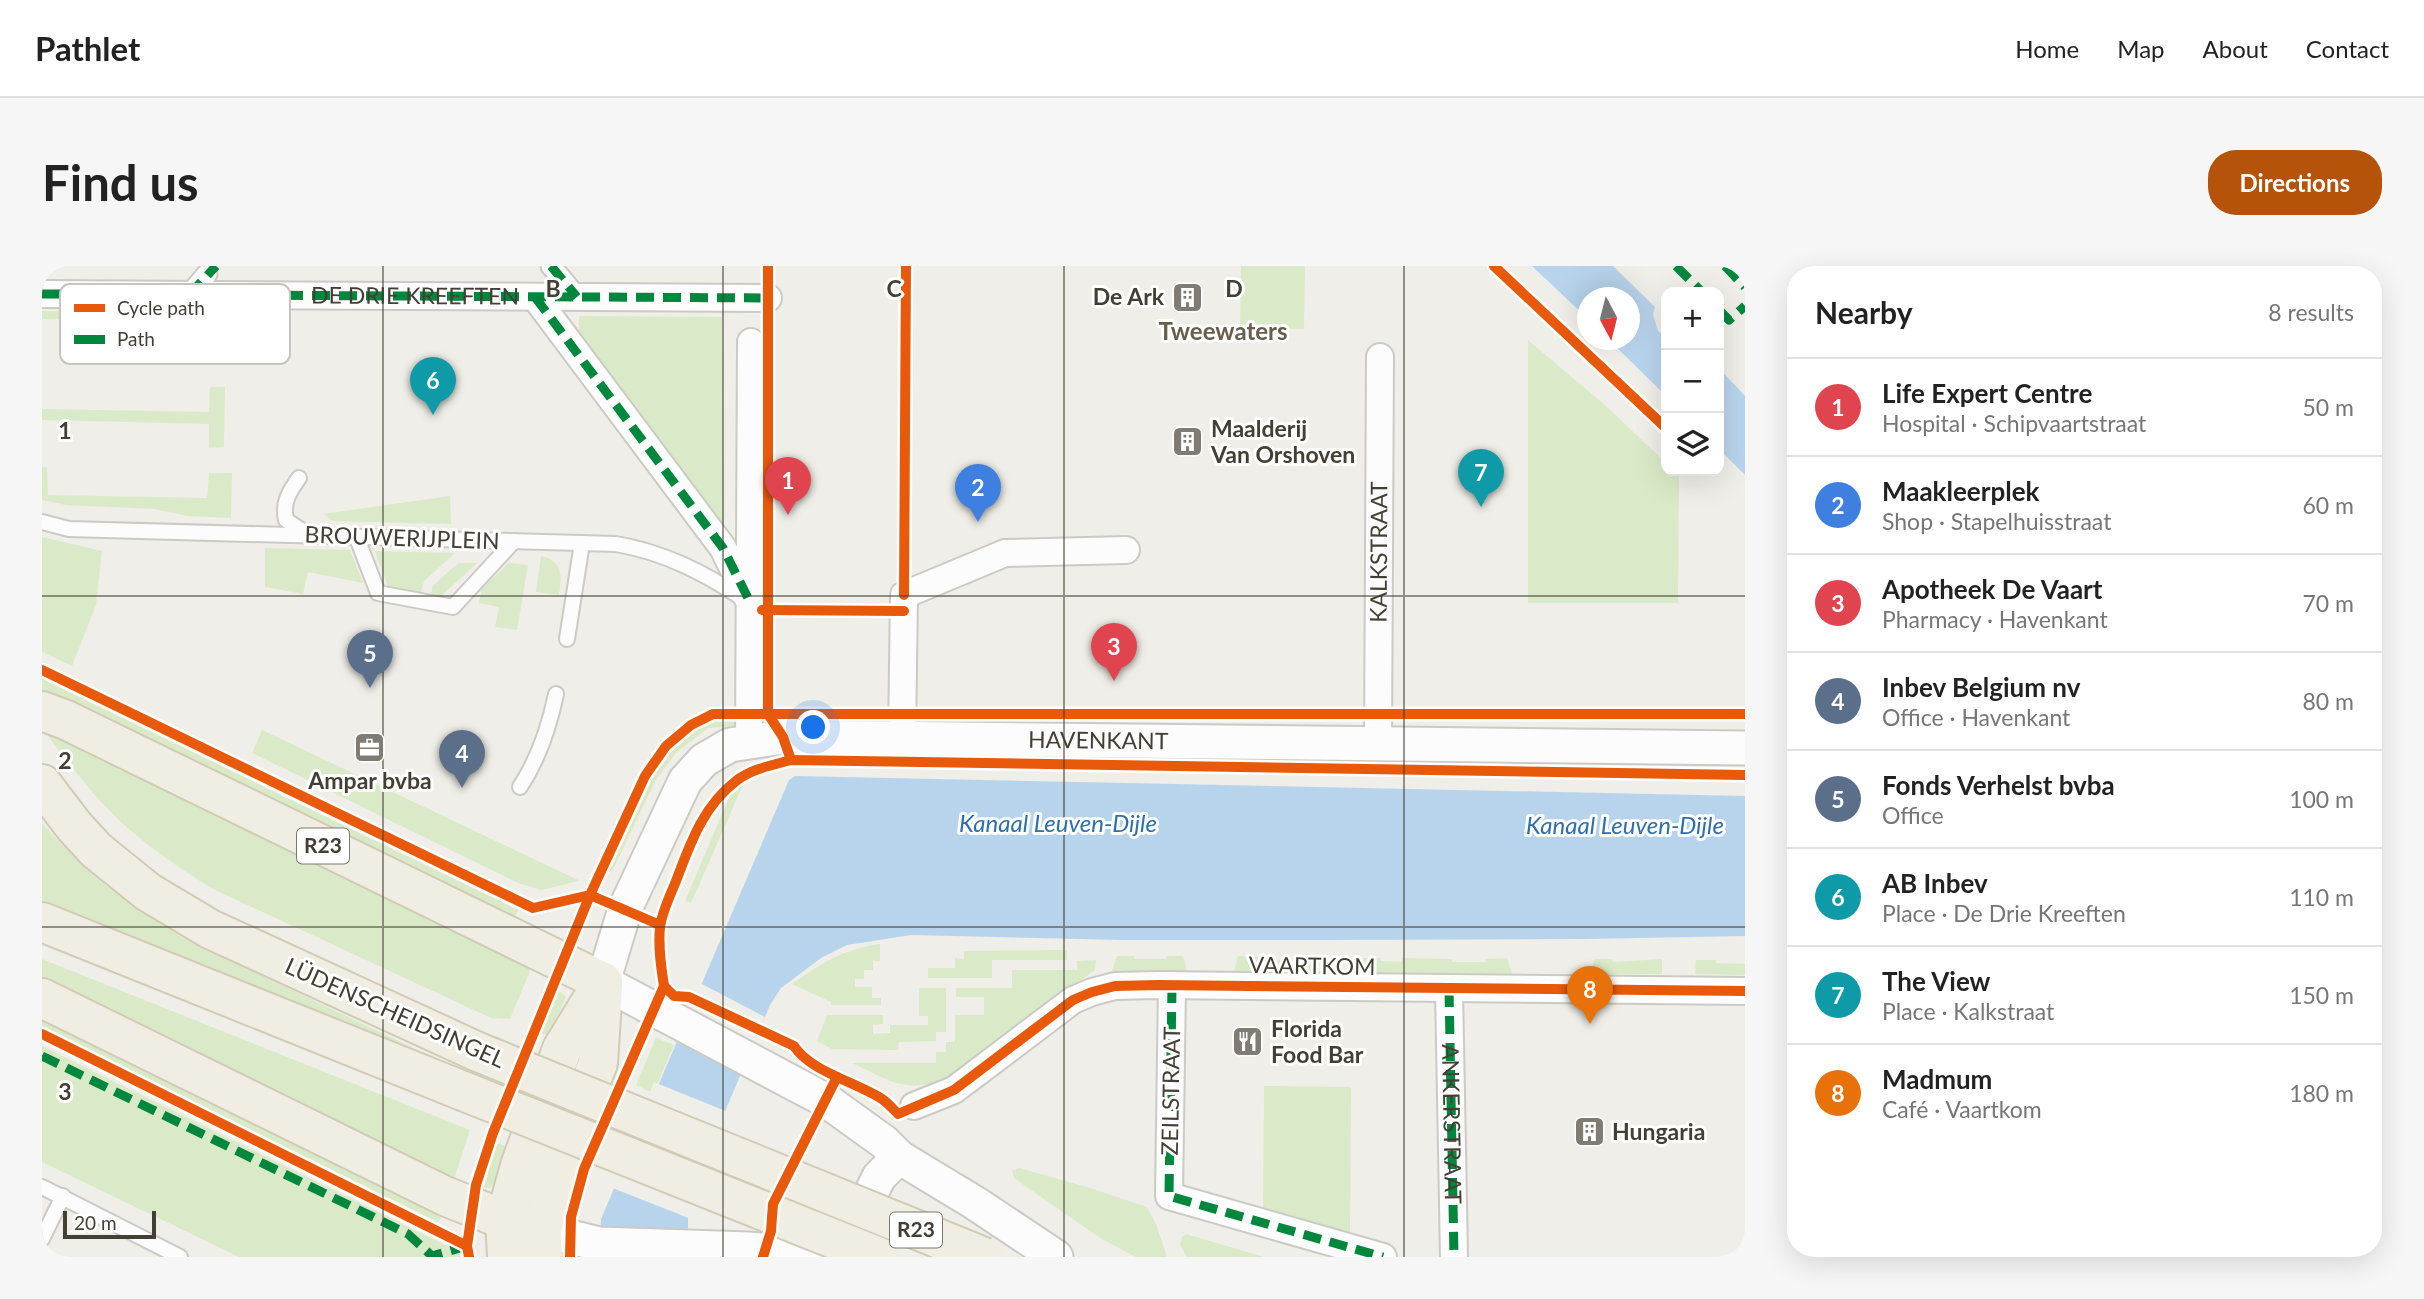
<!DOCTYPE html>
<meta charset="utf-8">
<style>
body{margin:0;font-family:Lato,sans-serif;background:#f6f6f6;color:#222}
.controls{position:absolute;right:21px;top:21px;display:grid;overflow:hidden;border-radius:14px;box-shadow:0 7px 28px #0002}
.controls button{width:63px;height:63px;display:grid;place-items:center;padding:0;border:0;border-bottom:2px solid #e0e0e0;background:#fff;color:#222;font:35px sans-serif}
.compass{position:absolute;left:1535px;top:21px;width:63px;height:63px;border-radius:50%;background:#fff;box-shadow:0 7px 28px #0002;rotate:173deg}
.scale{position:absolute;left:21px;bottom:18px;width:93px;box-sizing:border-box;padding-left:7px;border:4px solid #443f34;border-top:0;font-size:19px;line-height:24px;white-space:nowrap;color:#443f34;-webkit-text-stroke:5px #fff;paint-order:stroke}
.you{position:absolute;left:772px;top:462px;width:24px;height:24px;margin:-18px;border:5px solid #fff;border-radius:50%;background:#1a73e8;box-shadow:0 0 0 10px #1a73e833}
.badge{display:grid;place-items:center;width:46px;height:46px;border-radius:50%;background:#b45309;color:#fff;font-size:23px;font-weight:700}
.pin{position:absolute;translate:-50% -58px;filter:drop-shadow(0 2px 4px #0008)}
.pin::after{content:'';position:absolute;top:37px;width:24px;height:21px;background:inherit;clip-path:polygon(0 0,100% 0,50% 100%)}
.list{margin:0;padding:0;list-style:none}
h2{display:flex;justify-content:space-between;align-items:center;height:91px;margin:0;padding:0 28px;font-size:30px}
h2 small{font-size:23px;font-weight:400;color:#767676}
.list li{display:grid;grid-template-columns:46px 1fr auto;gap:21px;align-items:center;box-sizing:border-box;height:98px;padding:0 28px;border-top:2px solid #e0e0e0}
.list b{display:block;font-size:26px;white-space:nowrap}
.list p{margin:0;font-size:23px;white-space:nowrap;color:#767676}
.list em{font-size:23px;font-style:normal;color:#767676}
.icon{flex:none;width:38px;height:38px;fill:none;stroke:currentColor;stroke-width:2;stroke-linecap:round;stroke-linejoin:round}
.map{position:relative;flex:none;width:1703px;height:991px;overflow:hidden;border-radius:28px}
header{display:flex;align-items:center;gap:42px;box-sizing:border-box;height:98px;padding:0 35px;background:#fff;border-bottom:2px solid #e0e0e0}
header strong{font-size:33px}
nav{display:flex;gap:38px;margin-inline-start:auto;font-size:24px}
.intro{display:flex;align-items:center;justify-content:space-between;box-sizing:border-box;height:168px;padding:0 42px}
h1{margin:0;font-size:49px}
.button{padding:18px 32px;border-radius:28px;background:#b45309;color:#fff;font-size:24px;font-weight:700}
main{display:flex;gap:42px;padding:0 42px}
aside{flex:1;background:#fff;border-radius:28px;box-shadow:0 7px 28px #0002}
.map>svg:first-child{display:block}
.green{fill:#daeac8}
.water{fill:#b8d4ec}
.pier{fill:#efeee8}
.lines{fill:none;stroke-linecap:round;stroke-linejoin:round}
.service-casing{stroke:#cbcac4;stroke-width:18}
.pedestrian-casing{stroke:#cbcac4;stroke-width:23}
.minor-casing{stroke:#cbcac4;stroke-width:30}
.tertiary-casing{stroke:#cbcac4;stroke-width:37}
.primary-casing{stroke:#d1cbb6;stroke-width:42}
.service{stroke:#fdfcfc;stroke-width:14}
.pedestrian{stroke:#fdfcfc;stroke-width:19}
.minor{stroke:#fdfcfc;stroke-width:26}
.tertiary{stroke:#fdfcfc;stroke-width:33}
.primary{stroke:#f0ede3;stroke-width:38}
.primary-bridge-casing{stroke:#d1cbb6;stroke-width:42;stroke-linecap:butt}
.primary-bridge{stroke:#f0ede3;stroke-width:38}
.quiet{stroke:#00873e;stroke-width:9;stroke-dasharray:18 9;stroke-linecap:butt}
.cycleway-casing{stroke:#fff;stroke-width:15}
.cycleway{stroke:#e8590c;stroke-width:10}
.grid{fill:none;stroke:#443f34;stroke-width:2;stroke-opacity:0.55}
.labels{text-anchor:middle;stroke-width:6;stroke-linejoin:round;paint-order:stroke}
.shield{fill:#fff;stroke:#7c7971;stroke-width:2}
.shield-label{font-size:21px;font-weight:bold;fill:#443f34}
.street-label{font-size:23px;fill:#443f34;stroke:#fff}
.poi-label{font-size:23px;font-weight:bold;fill:#443f34;stroke:#fff;text-anchor:start}
.neighbourhood-label{font-size:24px;font-weight:bold;fill:#675e4c;stroke:#fff}
.water-label{font-size:24px;font-style:italic;fill:#306fad;stroke:#fff}
.key{fill:#fff;stroke:#c7c5c2;stroke-width:2}
.key-label{font-size:19px;fill:#443f34}
.grid-label{font-size:23px;text-anchor:middle;font-weight:bold;fill:#443f34;stroke:#fff;stroke-width:6;stroke-linejoin:round;paint-order:stroke}
</style>
<header>
<strong>Pathlet</strong>
<nav><a>Home</a><a>Map</a><a>About</a><a>Contact</a></nav>
</header>
<div class="intro"><h1>Find us</h1><a class="button">Directions</a></div>
<main>
<div class="map">
<svg width="1703" height="991" viewBox="0 0 1703 991">
<rect width="100%" height="100%" fill="#efeee8"/>
<g class="green">
<polygon points="1199,0 1263,0 1262,63 1198,62"/>
<polygon points="0,45 68,46 68,54 0,53"/>
<polygon points="537,50 680,51 682,264 537,65"/>
<polygon points="1486,74 1565,141 1624,197 1624,205 1632,205 1637,209 1636,337 1486,337"/>
<polygon points="168,121 183,121 182,181 167,182 167,158 0,154 0,143 167,146"/>
<polygon points="0,201 5,201 6,229 165,232 167,207 190,207 189,252 145,250 113,243 24,239 0,234"/>
<polygon points="408,230 409,258 291,255 281,248"/>
<polygon points="0,271 60,285 54,339 30,400 0,386"/>
<polygon points="223,282 308,284 321,317 266,306 261,328 223,321"/>
<polygon points="333,285 413,287 382,315 379,327 346,321"/>
<path d="M499,290C521,295 520,311 517,329L494,326Z"/>
<polygon points="416,297 435,297 399,330 389,328 391,320"/>
<polygon points="467,297 486,299 475,364 453,361 457,341 437,337 440,322"/>
<polygon points="0,413 476,644 473,652 0,423"/>
<path d="M694,451L695,460L666,462L634,487L615,512L570,605L565,603C586,557 618,467 672,452C679,451 687,451 694,451Z"/>
<path d="M0,462L490,700L468,753L449,752L171,623C140,604 97,575 72,549C45,523 23,492 0,462Z"/>
<polygon points="220,464 536,614 536,615 500,624 476,617 210,487"/>
<polygon points="704,512 649,637 643,635 689,527"/>
<path d="M0,557C46,609 89,642 149,676L403,797L0,636Z"/>
<path d="M838,678V695H831V704H822V713H813V721H830V732H839V739H789V736L750,718C780,697 801,683 838,678Z"/>
<polygon points="1025,684 1025,694 950,694 950,712 886,712 886,702 913,702 913,692 922,693 922,685"/>
<polygon points="1075,690 1092,690 1092,693 1124,693 1125,690 1141,690 1145,705 1070,705"/>
<polygon points="1196,690 1220,691 1221,695 1277,692 1277,706 1192,706"/>
<polygon points="1321,692 1339,692 1339,695 1360,696 1360,692 1410,693 1410,696 1443,696 1444,693 1465,692 1470,708 1321,707"/>
<polygon points="0,693 428,864 411,916 0,716"/>
<polygon points="1553,693 1570,693 1571,696 1620,693 1620,708 1549,708"/>
<path d="M1054,694L1053,704L898,816C859,826 845,813 810,797H894V786H904V776H913V749H942V731H914V722H970V704H1035V695Z"/>
<polygon points="1654,694 1674,694 1674,697 1703,698 1703,709 1653,708"/>
<polygon points="515,722 524,731 507,770 495,766"/>
<polygon points="877,722 904,722 904,766 894,766 894,775 857,776 856,784 790,783 775,775 785,749 841,749 841,758 831,759 831,768 848,767 848,759 886,759 886,750 877,750"/>
<polygon points="0,752 401,947 396,956 0,761"/>
<polygon points="614,772 632,779 611,827 594,819"/>
<polygon points="0,780 417,986 418,991 197,991 0,896"/>
<polygon points="1222,820 1309,821 1308,974 1221,951"/>
<polygon points="453,876 471,883 461,921 442,922"/>
<polygon points="977,902 1045,921 1105,941 1114,958 1125,991 1094,991 1086,987 1058,972 972,912 970,905"/>
<polygon points="1144,968 1222,991 1145,991 1138,979 1140,971"/>
</g>
<g class="water">
<polygon points="1490,0 1571,0 1613,41 1611,48 1616,65 1624,71 1624,130 1567,74 1588,74 1588,32 1546,32 1545,52"/>
<polygon points="1677,102 1703,130 1703,209 1677,183"/>
<polygon points="753,510 1703,530 1703,670 1543,673 1290,674 1078,674 869,669 805,679 779,692 739,722 728,739 684,843 646,944 646,991 557,991 559,953 747,514"/>
</g>
<g class="pier">
<polygon points="658,717 723,751 699,808 635,773"/>
<polygon points="612,816 686,846 649,944 649,953 568,921"/>
</g>
<g class="lines">
<defs>
<g id="service">
<path d="M257,212C247,226 240,237 244,254L265,268"/>
<path d="M0,256L27,263L574,278C621,286 661,306 700,332"/>
<polyline points="315,272 336,327 411,341 472,275"/>
<polyline points="525,373 540,277"/>
<path d="M478,521C497,492 507,462 514,428"/>
<polyline points="0,921 138,991"/>
<polyline points="0,973 21,930"/>
</g>
<g id="pedestrian">
<polyline points="509,0 535,31"/>
<polyline points="147,29 165,8"/>
</g>
<g id="minor">
<polyline points="0,28 726,32"/>
<polyline points="493,31 681,282 705,331"/>
<polyline points="860,471 862,329 963,287 1084,284"/>
<polyline points="707,475 709,76"/>
<path id="s1" d="M1336,478L1338,91"/>
<polyline points="1130,719 1127,930 1341,991"/>
<polyline points="1407,723 1412,991"/>
<polyline points="872,840 912,824 1031,734 1050,726 1073,720 1116,719 1703,725"/>
</g>
<g id="tertiary">
<polyline points="500,964 557,978 706,983 800,990"/>
<polyline points="810,966 837,911 857,891"/>
<path id="s2" d="M1014,991L933,937L857,891L842,876L785,835L561,716L583,643L643,515L662,494L688,479L741,471L1703,482"/>
</g>
<g id="primary">
<polyline points="0,445 24,454 561,716"/>
<polyline points="0,518 32,560 54,584 106,626 168,663 436,786"/>
<polyline points="0,656 421,825"/>
<polyline points="0,732 403,930 463,954 500,964"/>
<polyline points="465,991 463,954 478,900 520,783 561,716"/>
<polyline points="501,991 500,964 514,906 556,797 561,719"/>
</g>
</defs>
<use href="#service" class="service-casing"/>
<use href="#pedestrian" class="pedestrian-casing"/>
<use href="#minor" class="minor-casing"/>
<use href="#tertiary" class="tertiary-casing"/>
<use href="#primary" class="primary-casing"/>
<use href="#service" class="service"/>
<use href="#pedestrian" class="pedestrian"/>
<use href="#minor" class="minor"/>
<use href="#tertiary" class="tertiary"/>
<use href="#primary" class="primary"/>
<defs>
<g id="primary-bridge">
<polyline points="436,786 942,991"/>
<polyline points="421,825 837,991"/>
</g>
</defs>
<use href="#primary-bridge" class="primary-bridge-casing"/>
<use href="#primary-bridge" class="primary-bridge"/>
<g class="quiet">
<polyline points="509,0 535,31"/>
<polyline points="1634,0 1660,26"/>
<polyline points="1683,0 1703,21"/>
<path id="s3" d="M0,28L726,32"/>
<polyline points="147,29 174,0"/>
<polyline points="493,31 681,282 708,336"/>
<polyline points="1677,44 1687,54 1703,40"/>
<polyline points="1130,719 1127,930 1341,991"/>
<path id="s4" d="M1407,723L1412,991"/>
<polyline points="0,790 366,968 390,990 425,980"/>
</g>
<defs>
<g id="cycleway">
<polyline points="726,0 726,448 741,471 749,494"/>
<polyline points="1452,0 1624,162"/>
<polyline points="862,329 864,0"/>
<polyline points="720,344 862,345"/>
<polyline points="0,404 491,642 548,629 618,659"/>
<path d="M622,720L632,730L647,731L752,780C769,806 814,816 840,833C846,837 851,843 856,848L912,824L1031,734L1050,726L1073,720L1116,719L1703,725"/>
<polyline points="0,768 425,980"/>
<polyline points="427,991 425,980 434,919 451,867 548,629 603,510 624,480 649,459 671,448 1703,448"/>
<path d="M528,991L529,951L542,903L622,720C619,701 616,681 618,661C620,646 628,630 634,615C648,578 661,540 694,515C709,503 731,499 749,494L1703,509"/>
<polyline points="721,991 729,965 731,938 795,811"/>
</g>
</defs>
<use href="#cycleway" class="cycleway-casing"/>
<use href="#cycleway" class="cycleway"/>
</g>
<path class="grid" d="M341,0V991M681,0V991M1022,0V991M1362,0V991M0,330H1703M0,661H1703"/>
<defs>
<symbol id="building-square" viewBox="-11 -11 22 22"><rect x="-9" y="-9" width="18" height="18" rx="4" fill="#807c73" stroke="#fff"/><path d="M-4-6H4V6H1V3H-1V6H-4ZM-2.5-4.3h1.7v1.8h-1.7ZM.8-4.3h1.7v1.8H.8ZM-2.5-1h1.7V.8h-1.7ZM.8-1h1.7V.8H.8Z" fill="#fff"/></symbol>
<symbol id="office-square" viewBox="-11 -11 22 22"><rect x="-9" y="-9" width="18" height="18" rx="4" fill="#807c73" stroke="#fff"/><path d="M-6-3h4V-5.5h4V-3h4V5H-6ZM-1-4.5V-3h2v-1.5ZM-6 0V1H6V0Z" fill="#fff"/></symbol>
<symbol id="restaurant-square" viewBox="-11 -11 22 22"><rect x="-9" y="-9" width="18" height="18" rx="4" fill="#807c73" stroke="#fff"/><path d="M-5-6h1v4h1v-4h1v4h1v-4h1v5L-1.5 .5V6h-2V.5L-5-1ZM5-6V6H3V1.5H1.5Q1.5-4 5-6Z" fill="#fff"/></symbol>
</defs>
<g fill-rule="evenodd">
<use href="#building-square" x="1128" y="14" width="35" height="35"/>
<use href="#building-square" x="1128" y="158" width="35" height="35"/>
<use href="#office-square" x="310" y="464" width="35" height="35"/>
<use href="#restaurant-square" x="1188" y="758" width="35" height="35"/>
<use href="#building-square" x="1530" y="848" width="35" height="35"/>
</g>
<g class="labels">
<g class="shield">
<rect x="255" y="562.5" width="52" height="35" rx="5"/>
<rect x="848" y="946.5" width="52" height="35" rx="5"/>
</g>
<g class="shield-label">
<text x="281" y="587">R23</text>
<text x="874" y="971">R23</text>
</g>
<g class="street-label">
<text dy="8" stroke="none"><textPath href="#s3" startOffset="373">DE DRIE KREEFTEN</textPath></text>
<text transform="translate(360 272) rotate(2)" y="8">BROUWERIJPLEIN</text>
<text dy="8" stroke="none"><textPath href="#s1" startOffset="192">KALKSTRAAT</textPath></text>
<text dy="8" stroke="none"><textPath href="#s2" startOffset="1176">HAVENKANT</textPath></text>
<text transform="translate(1270 700) rotate(1)" y="8">VAARTKOM</text>
<text transform="translate(353 747) rotate(24)" y="8">LÜDENSCHEIDSINGEL</text>
<text transform="translate(1129 825) rotate(-89)" y="8">ZEILSTRAAT</text>
<text dy="8" stroke="none"><textPath href="#s4" startOffset="135">ANKERSTRAAT</textPath></text>
</g>
<g class="poi-label">
<text x="1122" y="39" text-anchor="end">De Ark</text>
<text x="1169" y="171">Maalderij<tspan x="1169" dy="26">Van Orshoven</tspan></text>
<text x="328" y="523" text-anchor="middle">Ampar bvba</text>
<text x="1229" y="771">Florida<tspan x="1229" dy="26">Food Bar</tspan></text>
<text x="1570" y="874">Hungaria</text>
</g>
<g class="neighbourhood-label">
<text x="1181" y="74">Tweewaters</text>
</g>
<g class="water-label">
<text x="1016" y="566">Kanaal Leuven-Dijle</text>
<text x="1583" y="568">Kanaal Leuven-Dijle</text>
</g>
</g>
<rect x="18" y="18" width="230" height="80" rx="10" class="key"/>
<rect x="32" y="38" width="31" height="8" fill="#e8590c"/>
<rect x="32" y="69" width="31" height="9" fill="#00873e"/>
<g class="key-label">
<text x="75" y="49">Cycle path</text>
<text x="75" y="80">Path</text>
</g>
<g class="grid-label">
<text x="511" y="31">B</text>
<text x="852" y="31">C</text>
<text x="1192" y="31">D</text>
<text x="23" y="173">1</text>
<text x="23" y="503">2</text>
<text x="23" y="834">3</text>
</g>
</svg>
<div class="controls">
<button>+</button>
<button>−</button>
<button><svg class="icon" aria-label="layers" viewBox="0 0 24 24"><path d="M12 4l9 5-9 5-9-5zM3 14l9 5 9-5"/></svg></button>
</div>
<svg class="compass" viewBox="-18 -18 36 36"><path d="M0-13l5 13h-10z" fill="#e53935"/><path d="M0 13l5-13h-10z" fill="#767676"/></svg>
<div class="scale">20 m</div>
<div class="you"></div>
<div class="pin badge" style="left:746px;top:249px;background:#e0444e">1</div>
<div class="pin badge" style="left:936px;top:256px;background:#3f7fe0">2</div>
<div class="pin badge" style="left:1072px;top:415px;background:#e0444e">3</div>
<div class="pin badge" style="left:420px;top:522px;background:#5c6f8a">4</div>
<div class="pin badge" style="left:328px;top:422px;background:#5c6f8a">5</div>
<div class="pin badge" style="left:391px;top:149px;background:#0f9aa8">6</div>
<div class="pin badge" style="left:1439px;top:241px;background:#0f9aa8">7</div>
<div class="pin badge" style="left:1548px;top:758px;background:#e8710a">8</div>
</div>
<aside>
<h2>Nearby<small>8 results</small></h2>
<ul class="list">
<li><span class="badge" style="background:#e0444e">1</span><div><b>Life Expert Centre</b><p>Hospital · Schipvaartstraat</p></div><em>50 m</em></li>
<li><span class="badge" style="background:#3f7fe0">2</span><div><b>Maakleerplek</b><p>Shop · Stapelhuisstraat</p></div><em>60 m</em></li>
<li><span class="badge" style="background:#e0444e">3</span><div><b>Apotheek De Vaart</b><p>Pharmacy · Havenkant</p></div><em>70 m</em></li>
<li><span class="badge" style="background:#5c6f8a">4</span><div><b>Inbev Belgium nv</b><p>Office · Havenkant</p></div><em>80 m</em></li>
<li><span class="badge" style="background:#5c6f8a">5</span><div><b>Fonds Verhelst bvba</b><p>Office</p></div><em>100 m</em></li>
<li><span class="badge" style="background:#0f9aa8">6</span><div><b>AB Inbev</b><p>Place · De Drie Kreeften</p></div><em>110 m</em></li>
<li><span class="badge" style="background:#0f9aa8">7</span><div><b>The View</b><p>Place · Kalkstraat</p></div><em>150 m</em></li>
<li><span class="badge" style="background:#e8710a">8</span><div><b>Madmum</b><p>Café · Vaartkom</p></div><em>180 m</em></li>
</ul>
</aside>
</main>
